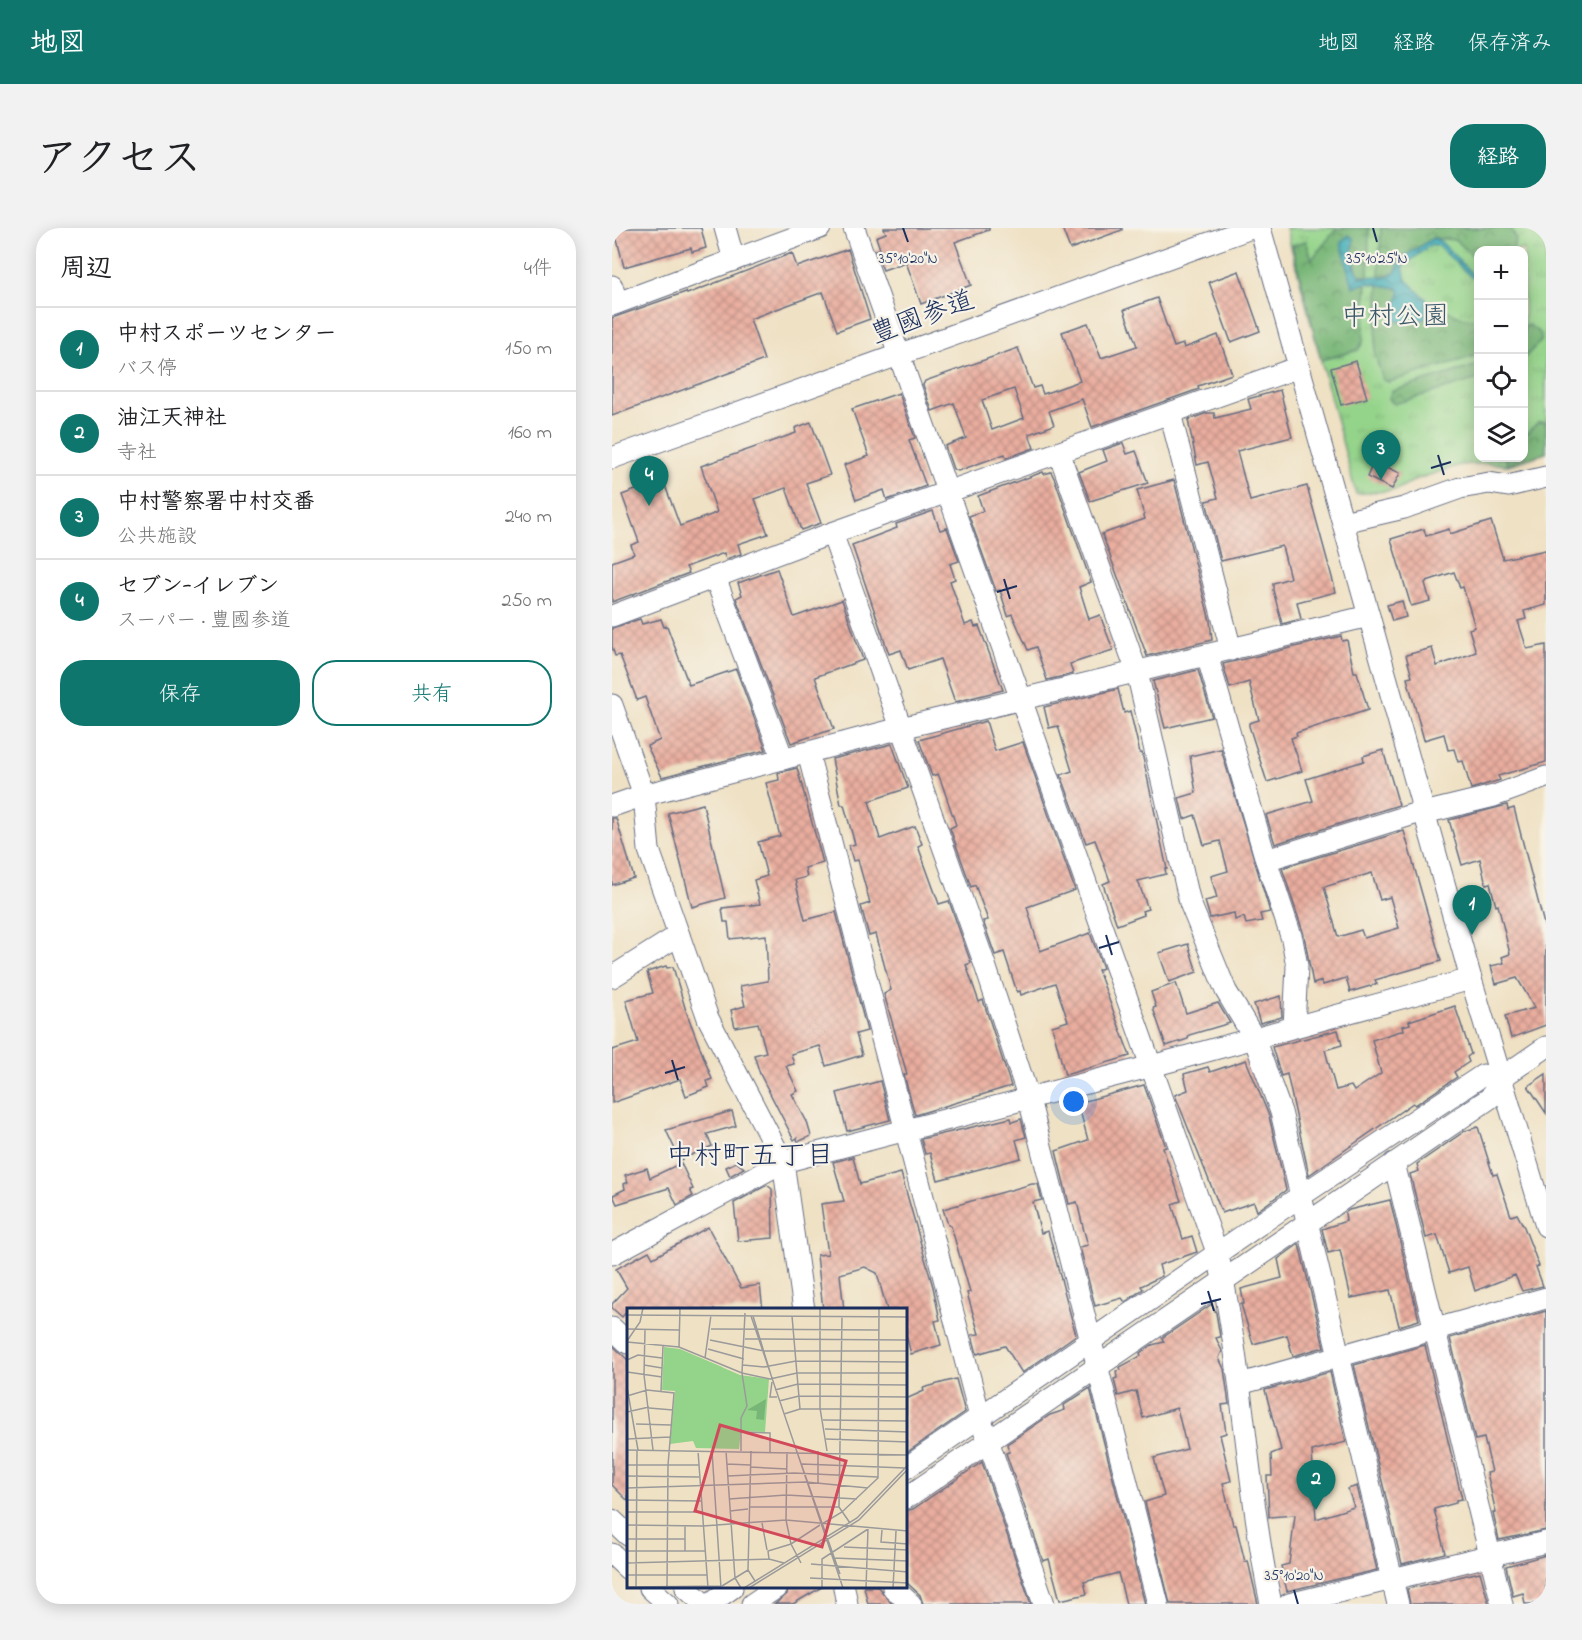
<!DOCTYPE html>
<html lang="ja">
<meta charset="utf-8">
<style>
body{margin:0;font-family:"Indie Flower","Klee One",sans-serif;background:#f2f2f2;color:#202124}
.controls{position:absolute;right:18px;top:18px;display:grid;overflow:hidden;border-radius:12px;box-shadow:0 3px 15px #0003}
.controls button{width:54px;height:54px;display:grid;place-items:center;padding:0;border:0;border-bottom:2px solid #e0e0e0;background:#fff;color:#202124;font:30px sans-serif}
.you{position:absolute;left:462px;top:874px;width:21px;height:21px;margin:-15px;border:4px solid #fff;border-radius:50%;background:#1a73e8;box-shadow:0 0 0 9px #1a73e833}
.badge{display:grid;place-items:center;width:39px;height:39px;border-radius:50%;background:#0f766e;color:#fff;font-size:20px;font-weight:700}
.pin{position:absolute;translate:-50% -50px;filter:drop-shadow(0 2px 3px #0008)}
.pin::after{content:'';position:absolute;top:32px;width:21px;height:18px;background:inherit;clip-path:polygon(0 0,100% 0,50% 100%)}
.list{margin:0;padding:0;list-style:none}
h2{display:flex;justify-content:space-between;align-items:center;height:78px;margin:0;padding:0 24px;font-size:26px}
h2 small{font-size:20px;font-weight:400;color:#757577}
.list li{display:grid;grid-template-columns:39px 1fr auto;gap:18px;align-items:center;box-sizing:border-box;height:84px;padding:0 24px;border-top:2px solid #e0e0e0}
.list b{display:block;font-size:22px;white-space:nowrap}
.list p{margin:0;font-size:20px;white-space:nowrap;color:#757577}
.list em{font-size:20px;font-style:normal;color:#757577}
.actions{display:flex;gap:12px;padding:18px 24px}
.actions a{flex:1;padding:14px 0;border:2px solid #0f766e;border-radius:24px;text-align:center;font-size:21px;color:#0f766e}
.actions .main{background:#0f766e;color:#fff}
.icon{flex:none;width:33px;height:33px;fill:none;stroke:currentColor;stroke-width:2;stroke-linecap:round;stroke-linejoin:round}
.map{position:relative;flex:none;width:934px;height:1376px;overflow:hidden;border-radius:24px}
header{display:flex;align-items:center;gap:36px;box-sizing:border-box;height:84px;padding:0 30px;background:#0f766e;color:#fff}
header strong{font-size:28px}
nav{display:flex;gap:33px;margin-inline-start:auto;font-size:21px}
.intro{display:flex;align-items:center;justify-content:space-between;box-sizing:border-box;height:144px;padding:0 36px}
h1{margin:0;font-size:42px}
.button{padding:15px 27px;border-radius:24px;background:#0f766e;color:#fff;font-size:21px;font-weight:700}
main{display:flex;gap:36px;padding:0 36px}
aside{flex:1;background:#fff;border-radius:24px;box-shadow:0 3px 15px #0003}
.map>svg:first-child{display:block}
.grass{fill:url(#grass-tufts);stroke:#588274;stroke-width:1.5;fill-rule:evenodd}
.forest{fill:url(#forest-crowns);stroke:#49726a;stroke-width:1.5}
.water{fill:url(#water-waves);stroke:#2b6e8a;stroke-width:1.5}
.building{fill:url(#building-cross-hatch);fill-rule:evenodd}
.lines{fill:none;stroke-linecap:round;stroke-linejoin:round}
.minor-casing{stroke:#656d82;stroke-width:23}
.minor{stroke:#fff;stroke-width:21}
.ticks{fill:none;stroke:#1b2f5e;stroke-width:2}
.labels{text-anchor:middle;stroke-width:4.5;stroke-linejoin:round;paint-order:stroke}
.park-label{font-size:27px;fill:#395869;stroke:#f7f3e8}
.street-label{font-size:27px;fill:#1b2f5e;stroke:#f7f3e8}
.neighbourhood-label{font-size:28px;fill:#1b2f5e;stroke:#f7f3e8}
.inset-road{fill:none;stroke:#9a9a9b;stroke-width:1.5}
.view{fill:#d1495b;fill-opacity:0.15;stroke:#d1495b;stroke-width:3}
.inset-edge{fill:none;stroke:#1b2f5e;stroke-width:3}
.ticks-label{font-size:15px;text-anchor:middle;fill:#1b2f5e;stroke:#f7f3e8;stroke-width:4.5;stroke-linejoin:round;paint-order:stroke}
</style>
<header>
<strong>地図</strong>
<nav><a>地図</a><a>経路</a><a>保存済み</a></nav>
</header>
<div class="intro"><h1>アクセス</h1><a class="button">経路</a></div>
<main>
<aside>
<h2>周辺<small>4件</small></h2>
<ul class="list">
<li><span class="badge">1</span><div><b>中村スポーツセンター</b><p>バス停</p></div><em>150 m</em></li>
<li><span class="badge">2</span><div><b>油江天神社</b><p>寺社</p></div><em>160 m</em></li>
<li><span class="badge">3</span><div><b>中村警察署中村交番</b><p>公共施設</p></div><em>240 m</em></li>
<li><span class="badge">4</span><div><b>セブン-イレブン</b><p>スーパー · 豊國参道</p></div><em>250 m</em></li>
</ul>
<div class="actions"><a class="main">保存</a><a>共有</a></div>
</aside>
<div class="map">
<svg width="934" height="1376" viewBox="0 0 934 1376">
<defs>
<pattern id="grass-tufts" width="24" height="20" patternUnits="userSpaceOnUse" patternTransform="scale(1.5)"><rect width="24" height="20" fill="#94d48a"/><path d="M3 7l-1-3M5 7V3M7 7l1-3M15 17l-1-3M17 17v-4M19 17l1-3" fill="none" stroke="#7fb67a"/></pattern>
<pattern id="forest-crowns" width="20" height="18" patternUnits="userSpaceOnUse" patternTransform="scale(1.5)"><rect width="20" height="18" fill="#77b676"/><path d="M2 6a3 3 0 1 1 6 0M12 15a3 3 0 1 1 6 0" fill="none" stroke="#619464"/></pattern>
<pattern id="water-waves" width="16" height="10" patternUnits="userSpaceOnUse" patternTransform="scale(1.5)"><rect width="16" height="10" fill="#3bacb6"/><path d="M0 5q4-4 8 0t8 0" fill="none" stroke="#318c97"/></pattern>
<pattern id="building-cross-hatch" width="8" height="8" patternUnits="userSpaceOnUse" patternTransform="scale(1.5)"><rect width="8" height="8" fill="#eaae9f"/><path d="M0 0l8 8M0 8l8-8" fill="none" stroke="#bd8e85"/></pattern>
</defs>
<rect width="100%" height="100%" fill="#f7f3e8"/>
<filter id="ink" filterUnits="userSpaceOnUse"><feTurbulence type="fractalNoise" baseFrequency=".0167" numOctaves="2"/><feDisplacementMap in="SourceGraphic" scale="12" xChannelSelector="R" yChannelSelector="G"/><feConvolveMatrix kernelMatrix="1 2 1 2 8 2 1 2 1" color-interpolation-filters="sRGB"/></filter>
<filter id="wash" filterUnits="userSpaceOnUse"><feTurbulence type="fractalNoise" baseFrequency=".008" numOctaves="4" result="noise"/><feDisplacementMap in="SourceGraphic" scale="24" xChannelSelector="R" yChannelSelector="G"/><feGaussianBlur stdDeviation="1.35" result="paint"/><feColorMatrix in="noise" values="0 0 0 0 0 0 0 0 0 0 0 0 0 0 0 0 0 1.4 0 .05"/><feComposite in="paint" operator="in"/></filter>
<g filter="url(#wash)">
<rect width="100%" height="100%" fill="#efe1c4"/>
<path class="grass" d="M674,0H934V225L895,237L877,235L848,237L805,251L784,262L744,266ZM867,22H912V230H867Z"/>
<g class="forest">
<polygon points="725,0 757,0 756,49 746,46 739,21 735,31 741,58 755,55 751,114 746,122 709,132 680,17 694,13 700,31"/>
<polygon points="769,0 899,0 904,12 900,22 867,22 866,33 844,12 821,10 790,30 783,45 767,49"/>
<path d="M767,57L786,60L788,67L781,83L813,91L814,83C832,73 847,94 866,91V127L777,154L771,152L763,127Z"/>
<polygon points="917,97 929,106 929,113 912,130 912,100"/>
<polygon points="866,137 866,151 782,176 777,170 780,163"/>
<polygon points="926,194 934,194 934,225 895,237 894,230 912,230 912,208"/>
</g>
<path class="water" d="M737,7L742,11C739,24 740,38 749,49L777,48L783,45L790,30L821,10L828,13L863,49L860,50L825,17H818L791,39L794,52L815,72L813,91L787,94L781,90L780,83L788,67L786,60L755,55L741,59L729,14Z"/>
<g id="blocks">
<g class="building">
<polygon points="2,0 89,0 94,20 80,24 79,20 12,39"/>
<polygon points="272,0 377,0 377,2 343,14 359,57 309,76 294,34 271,42 263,22 268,21 264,9 274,5"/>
<polygon points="450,0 510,0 510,2 458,21"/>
<polygon points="236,21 258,91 225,103 211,64 138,91 152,132 0,188 0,90 74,64 75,66 180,25 185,39"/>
<polygon points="627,43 648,103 619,114 597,54"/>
<path d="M545,70L562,119L571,116L572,120L606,107L620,146L586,158L587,161L480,199L470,171L437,183L442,197L417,206L422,220L394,230L393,226L346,243L341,241L333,218L354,210L342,175L320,183L311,157L313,153L406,120L421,160L428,158L431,166L468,153L450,104L476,95L489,130L525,118L512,82ZM402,161L412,190L380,202L370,172Z"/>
<polygon points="744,133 755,170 729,177 719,140"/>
<polygon points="668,162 680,209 625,223 638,273 695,258 724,364 685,374 689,391 670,396 661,362 661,355 678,350 670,318 609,333 594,273 606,270 596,234 585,237 576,192 595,185 602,185 603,190 639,181 636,171"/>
<polygon points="287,165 303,210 297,212 314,258 275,272 272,262 244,272 232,237 257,228 240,181"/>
<polygon points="199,194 218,247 194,255 209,295 189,302 174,260 143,271 156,306 126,316 129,326 114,331 112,325 74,339 77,345 0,374 0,334 22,326 19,317 27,314 10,267 51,252 68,298 99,287 105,284 89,238 184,205 183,200"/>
<polygon points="511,215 515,226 524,223 536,255 478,273 467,244 495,233 491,222"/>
<polygon points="762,233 788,245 780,261 755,249"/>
<polygon points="431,244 432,246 439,244 443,252 479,354 467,359 477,391 488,387 501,422 458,436 461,446 435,452 424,419 416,422 400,386 396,388 388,362 384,363 357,288 371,283 366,268"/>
<polygon points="562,252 598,393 600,412 535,428 490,306 533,291 525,262"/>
<polygon points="321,283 328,302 335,300 347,333 338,336 343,351 338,353 353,397 361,394 363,399 367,398 391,462 343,474 328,431 296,442 289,422 277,426 240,317 285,300 284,296"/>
<polygon points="879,293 891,331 934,322 934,377 912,383 914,391 906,393 915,421 934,417 934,534 886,548 888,552 859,561 851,533 846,534 842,521 836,522 832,506 812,512 795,450 800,449 794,427 820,420 825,438 864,424 857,401 863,399 851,359 848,360 842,344 815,353 813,355 818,373 799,378 779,311 812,301 814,308 837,301 838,306"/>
<polygon points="165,341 182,389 230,372 251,432 203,449 222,501 179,515 124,370 130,367 126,355"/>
<polygon points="790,373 794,389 780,393 775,377"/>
<polygon points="28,391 30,396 49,391 52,399 55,398 77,457 124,441 154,522 50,549 35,518 48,512 35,475 33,469 25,472 8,427 3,428 0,419 0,400"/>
<polygon points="729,408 730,413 735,412 742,444 745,444 756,482 684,505 685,508 679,510 690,543 655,554 637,498 637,495 647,492 637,454 618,460 611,436"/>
<polygon points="586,442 600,489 553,500 541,453"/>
<polygon points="506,461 512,485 518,483 528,525 530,525 555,641 553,641 554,646 526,653 536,681 530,683 532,687 505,697 491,656 498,653 483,612 474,615 449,547 460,543 446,498 437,500 432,479"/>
<polygon points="374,493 383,523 411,514 463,662 415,679 428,723 478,705 491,740 486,742 518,828 453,847 440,798 456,793 443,755 409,767 408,763 405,764 392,724 383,727 371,693 376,692 363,657 359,659 338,600 344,597 330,556 326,546 320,548 307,512"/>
<polygon points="280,516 296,560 257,573 268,611 303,598 310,616 306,618 327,676 337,673 359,735 354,737 367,774 371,772 399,858 303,887 292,847 295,846 272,766 279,762 264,706 257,708 249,678 258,675 246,632 241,633 237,618 243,616 232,577 229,577 220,531"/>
<polygon points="609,521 658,684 648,686 650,693 634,696 632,689 623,692 622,685 598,690 593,673 605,670 599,648 616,643 608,613 592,617 583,587 572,591 567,570 584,565 578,528"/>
<polygon points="771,522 787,577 663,616 654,587 701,573 694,551 752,533 751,528"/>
<polygon points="185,540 211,635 193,640 195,649 183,652 193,692 224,684 255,803 244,806 250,827 214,838 208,818 179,826 182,836 174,838 186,863 180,866 195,894 199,908 186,914 185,910 182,912 148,846 142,827 154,824 146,795 123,799 119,782 133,778 128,758 156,753 154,707 118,711 116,694 112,694 110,680 148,676 142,652 155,648 146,614 168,608 154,555 167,552 166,545"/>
<polygon points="91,576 113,670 80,679 56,585"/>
<polygon points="895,577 896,582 902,580 934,704 934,797 899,810 893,788 923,780 905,750 884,756 879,738 892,735 890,729 898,726 886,677 884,678 878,655 874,656 868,631 850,637 837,592"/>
<polygon points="0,590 4,590 22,650 0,657"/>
<path d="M792,603L829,733L763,752L765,756L738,764L734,750L711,757L710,753L701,756L692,707L670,640ZM760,645L768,672L778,669L787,700L752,710L749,702L726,709L712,659Z"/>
<polygon points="576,716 585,744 557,754 547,725"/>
<polygon points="54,738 55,740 61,739 74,783 100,851 95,853 97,859 74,868 68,851 0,875 0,822 26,814 14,772 41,765 35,744"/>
<polygon points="564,755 574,785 606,775 618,795 577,807 576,811 554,818 541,780 544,779 539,764"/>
<polygon points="669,768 670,789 648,795 642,776"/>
<polygon points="843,778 859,826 855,829 857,834 842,844 845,849 803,877 801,875 697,947 675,846 669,848 660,819 726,802 730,817 713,822 724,862 739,858 742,863 769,845 760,812 792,802 791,798 798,796 797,793"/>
<polygon points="634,832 657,888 674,962 645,983 642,974 610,985 563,867 576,862 572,846 596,839 598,844"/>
<polygon points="934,846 934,885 916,858"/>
<polygon points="268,853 278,892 235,903 225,865"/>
<polygon points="532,857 554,919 551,920 569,973 560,976 571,1011 580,1008 585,1024 547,1037 550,1048 529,1058 531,1061 513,1074 510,1070 483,1078 468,1019 476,1017 472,1003 465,974 457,976 444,923 476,912 466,875"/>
<polygon points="120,883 124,898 95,906 100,918 68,932 54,902"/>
<polygon points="399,890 400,894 409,891 414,909 404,912 409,930 326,952 318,925 313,926 309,911"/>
<polygon points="866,899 881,947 885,946 899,988 905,986 912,999 927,1038 924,1039 931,1058 910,1063 903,1047 863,1063 856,1039 837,1045 825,1007 814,1010 798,946 807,943 805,936 853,903"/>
<polygon points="241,929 248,956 289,945 321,1059 328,1092 323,1093 329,1117 299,1126 294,1107 294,1082 275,1082 265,1045 253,1039 228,1046 232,1082 211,1082 205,1027 216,1026 209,976 232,973 221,934"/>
<polygon points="124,934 132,940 118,948 114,939"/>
<polygon points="69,935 81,961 78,962 81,968 65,977 57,960 5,976 1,967 13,961 12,956 16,954 13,947 35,940 38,950"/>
<polygon points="420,956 426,956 430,972 421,974 429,1005 436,1003 464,1107 410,1145 393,1118 365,1126 360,1107 367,1106 355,1065 358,1064 339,998 336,997 331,981"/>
<polygon points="155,957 160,961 161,1010 126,1013 122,975"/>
<polygon points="778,972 807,1092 787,1098 778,1062 739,1070 728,1022 716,1025 710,1001 734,993 733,985 737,982"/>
<polygon points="96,999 129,1060 148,1057 151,1082 16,1082 10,1089 0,1080 0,1076 15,1060 4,1041 37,1023 41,1030"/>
<polygon points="687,1016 712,1119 681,1128 675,1107 641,1116 629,1076 632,1076 629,1061 670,1050 666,1031"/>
<polygon points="600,1076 604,1085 608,1109 604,1110 610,1123 607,1130 612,1141 617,1176 610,1177 614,1205 608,1207 619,1253 611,1255 621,1297 624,1297 633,1334 636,1333 646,1376 558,1376 533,1274 552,1268 542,1230 575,1221 565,1180 531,1190 524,1163 506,1168 502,1151 505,1150 504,1143 509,1142 508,1139 529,1128 528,1125 540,1117 552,1114 550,1110"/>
<polygon points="934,1083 934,1302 887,1312 881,1285 884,1285 875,1245 880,1244 872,1210 863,1212 838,1110"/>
<polygon points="0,1117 16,1132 16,1273 0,1257"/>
<polygon points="813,1117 850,1271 844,1272 844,1275 822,1281 833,1325 790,1336 742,1137"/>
<polygon points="718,1144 734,1214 700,1223 704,1291 742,1279 736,1261 745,1258 765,1342 675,1363 669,1338 677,1336 683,1287 657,1289 655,1248 660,1248 659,1226 669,1222 653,1162"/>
<polygon points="344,1151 353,1184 294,1225 294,1171 312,1163 311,1160"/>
<polygon points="478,1160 533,1376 514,1376 506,1345 472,1354 475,1366 448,1372 437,1331 431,1333 394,1225 397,1224 395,1216 438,1187 453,1182 452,1177"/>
<polygon points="370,1234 419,1376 311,1376 308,1367 294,1354 294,1283 301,1281"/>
<polygon points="934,1327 934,1376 913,1376 911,1365 901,1368 894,1338"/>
<polygon points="868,1344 877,1376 798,1376 795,1361"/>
<polygon points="177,1359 210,1359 181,1376 163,1376 175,1366"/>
<polygon points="252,1359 266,1359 280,1376 256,1376"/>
</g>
</g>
</g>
<g filter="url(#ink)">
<use href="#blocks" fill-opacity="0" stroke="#656d82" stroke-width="1.5"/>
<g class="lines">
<defs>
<g id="minor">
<polyline points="113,0 122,32"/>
<path d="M242,0L606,1027C631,1142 635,1261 659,1376"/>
<polyline points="648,0 859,751 934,998"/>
<polyline points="0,58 5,75"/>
<polyline points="0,77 208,0"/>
<polyline points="558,185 619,422"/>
<polyline points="447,225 525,444 578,675 614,763 642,810 669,884 786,1376"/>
<polyline points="0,230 639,0"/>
<polyline points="731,294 792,280 848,260 877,255 896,258 934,249"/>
<polyline points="220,305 372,734 417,871 546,1376"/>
<polyline points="103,349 171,531"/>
<polyline points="0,388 220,305 687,139"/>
<polyline points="595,427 654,632 680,711 685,738 682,799"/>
<polyline points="0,477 32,567 37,622 96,790 171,934 192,1082"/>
<polyline points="196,525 368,1189 432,1376"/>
<polyline points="0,578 32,567 289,500 757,388"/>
<polyline points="812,585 882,568 934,549"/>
<polyline points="654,632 812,583"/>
<polyline points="0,749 67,707"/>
<polyline points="782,935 890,1376"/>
<polyline points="0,1026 171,934 540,838 859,751"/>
<polyline points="0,1100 16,1115"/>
<polyline points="628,1156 934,1070"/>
<polyline points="294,1240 690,967 871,847 889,850 934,819"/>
<polyline points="294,1270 878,870 889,850"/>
<polyline points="0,1292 16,1307"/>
<polyline points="0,1326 16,1341"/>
<polyline points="38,1360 56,1376"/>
<polyline points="74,1360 92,1376"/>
<polyline points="232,1360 235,1376"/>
<polyline points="281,1360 299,1376"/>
<polyline points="97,1376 120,1360"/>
<polyline points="140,1376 164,1360"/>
<polyline points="677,1376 934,1314"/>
</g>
</defs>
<use href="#minor" class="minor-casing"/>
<use href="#minor" class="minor"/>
</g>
</g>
<path class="ticks" d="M291,0L296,14M761,0L765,14M826,227L832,247M819,240L839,234M392,351L398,371M385,364L405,358M494,707L500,727M487,720L507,714M60,832L66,852M53,845L73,839M596,1063L602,1083M589,1076L609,1071M682,1362L686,1376"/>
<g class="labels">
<g class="park-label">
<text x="783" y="96">中村公園</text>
</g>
<g class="street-label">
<text transform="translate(310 88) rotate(-20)" y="9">豊國参道</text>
</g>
<g class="neighbourhood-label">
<text x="138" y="936">中村町五丁目</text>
</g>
</g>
<g transform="translate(15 1080)">
<rect width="280" height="280" fill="#efe1c4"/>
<path d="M37,39L53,41L113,67L142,71L138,124L114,123L112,141L69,140L66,133L43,136L48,83L35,82Z" fill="#94d48a"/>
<path d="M139,91L137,112L129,111L130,103L120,102Z" fill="#77b676"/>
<path d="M71,49L95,59L102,69V85L92,95L89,88L53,79L47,74L50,56Z" fill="#94d48a"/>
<path class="inset-road" d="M193,0V100L200,143M0,7L281,9M124,8L216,280M126,8L144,67M165,8L173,101M0,21L52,22M84,21L252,22M18,22L17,67L26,142M118,31L281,32M83,32L137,43H281M0,33L13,14L16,0M0,34L52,39L115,65L143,71M52,39L53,0M81,41L117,51M78,50L84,7M0,52L11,47L35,50M17,57L35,60M116,57L137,59L169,53L281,54M0,64L35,69M143,71L170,65H281M145,74L143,89H150M0,79L11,142M148,82L171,76L281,77M34,83L36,38M0,88L20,82L47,85L41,157L40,280M152,93L172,88L281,89M22,100L46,102M0,104L22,99M157,106L173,101H281M196,112L281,113M9,116L44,117M198,121L281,124M116,124L143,125V144M0,131L43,129M199,131L281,134M0,142L281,147M71,143L81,280M85,143L94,280M99,143L108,270L114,280M114,143V110L120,98L115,65L118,5M124,143L121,262L128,273M160,144L159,212L164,236L174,255M170,144L213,266M100,156L123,157M175,156L278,160M0,157H72M123,159L160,161M0,168L72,169M101,168L167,165L251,169M191,176V143M0,180L179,174L241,180M102,191L159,187L230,191M0,192L74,193M122,199H212L215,8M212,199L223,215M103,203L121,201M0,204H75M135,215L140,242M195,216L215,204L251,170L252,0M0,217L76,218L159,212L281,223M255,222L254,234L281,236M0,231H58M217,239L281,242M0,243H78M58,243V218M206,250L281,253M142,251L141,243L164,236L193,217M0,255L142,251L157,255M184,256L281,264M0,267H80M183,270L281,275M95,278L121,262M0,279L94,278M9,280L10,142M117,280L230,210L281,157M122,280L232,212L281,161M195,280V251L241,221L239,280M266,280L269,223"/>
<path class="view" d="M93,117L219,153L195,239L68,203Z"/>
<rect width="280" height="280" class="inset-edge"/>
</g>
<g class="ticks-label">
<text x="296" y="35">35°10'20"N</text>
<text x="765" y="35">35°10'25"N</text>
<text x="682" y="1352">35°10'20"N</text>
</g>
</svg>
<div class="controls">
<button>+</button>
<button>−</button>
<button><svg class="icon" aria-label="locate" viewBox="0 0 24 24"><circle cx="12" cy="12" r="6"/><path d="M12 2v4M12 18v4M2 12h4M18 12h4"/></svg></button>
<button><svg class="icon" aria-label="layers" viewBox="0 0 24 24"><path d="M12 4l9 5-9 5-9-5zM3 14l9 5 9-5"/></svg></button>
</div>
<div class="you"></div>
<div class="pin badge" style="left:860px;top:707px">1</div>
<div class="pin badge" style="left:704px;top:1282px">2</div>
<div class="pin badge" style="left:769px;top:252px">3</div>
<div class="pin badge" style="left:37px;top:278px">4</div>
</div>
</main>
